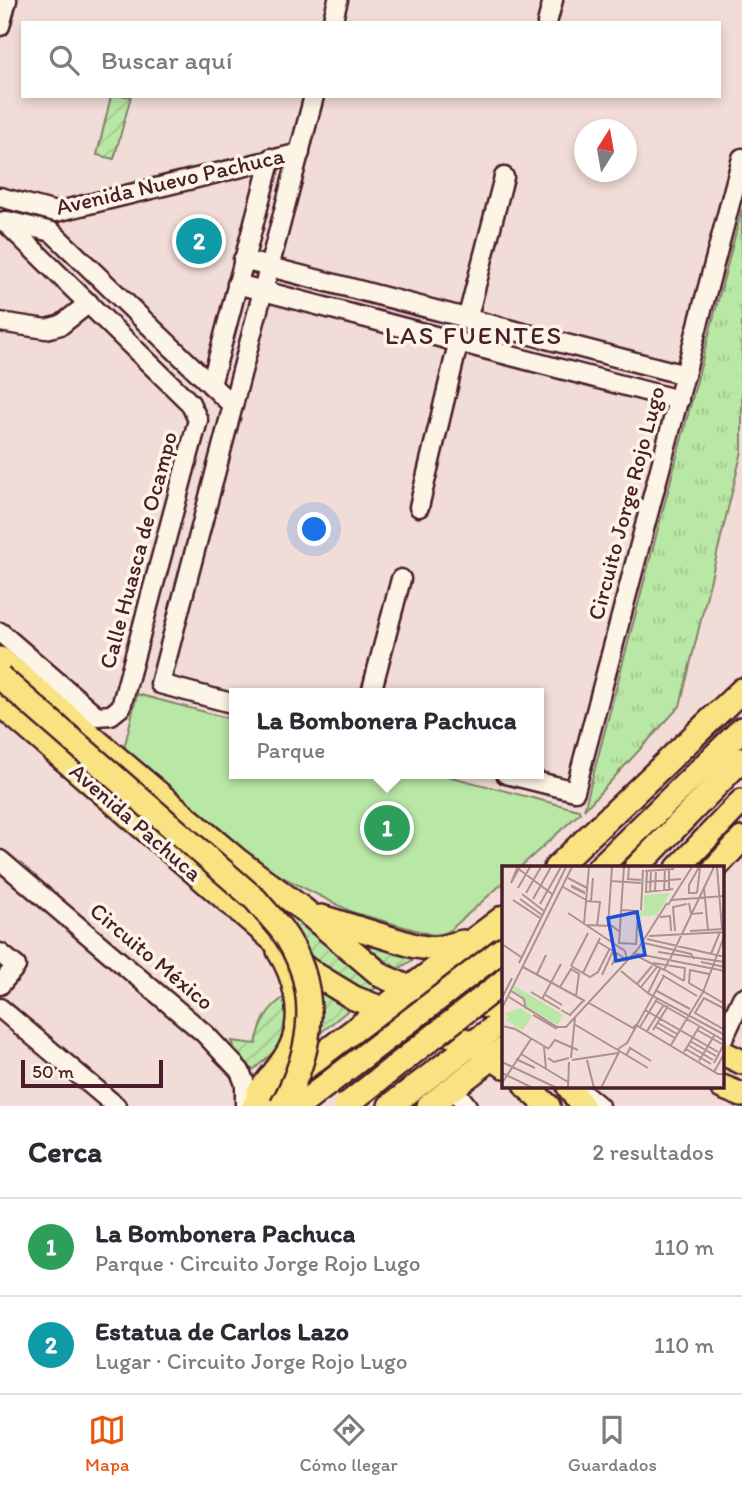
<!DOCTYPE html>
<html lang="es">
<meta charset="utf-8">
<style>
body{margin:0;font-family:Itim,sans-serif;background:#f2f2f3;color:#2b2b33}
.compass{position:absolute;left:574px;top:119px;width:63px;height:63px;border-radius:50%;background:#fff;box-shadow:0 4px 10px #0003;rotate:11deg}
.scale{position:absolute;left:21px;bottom:18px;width:142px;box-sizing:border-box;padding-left:7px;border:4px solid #4a1f2b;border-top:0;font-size:19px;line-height:24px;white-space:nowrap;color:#4a1f2b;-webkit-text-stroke:5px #fcf5e5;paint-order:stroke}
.you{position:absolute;left:315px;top:530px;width:24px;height:24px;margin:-18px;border:5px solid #fff;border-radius:50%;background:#1a73e8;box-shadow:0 0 0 10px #1a73e833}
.badge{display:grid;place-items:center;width:46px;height:46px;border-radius:50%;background:#ea580c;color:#fff;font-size:23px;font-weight:700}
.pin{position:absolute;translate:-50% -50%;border:4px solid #fff;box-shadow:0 2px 7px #0006}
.popup{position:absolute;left:229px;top:688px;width:315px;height:91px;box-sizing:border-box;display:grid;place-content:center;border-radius:0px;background:#fff;filter:drop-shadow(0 2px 5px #0005);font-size:23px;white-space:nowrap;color:#7c7c81}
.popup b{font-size:26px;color:#2b2b33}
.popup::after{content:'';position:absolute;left:50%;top:100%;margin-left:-14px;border:14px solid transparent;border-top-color:#fff}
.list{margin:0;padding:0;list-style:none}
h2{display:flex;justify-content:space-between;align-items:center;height:91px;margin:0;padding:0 28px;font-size:30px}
h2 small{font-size:23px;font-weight:400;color:#7c7c81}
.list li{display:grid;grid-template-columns:46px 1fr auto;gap:21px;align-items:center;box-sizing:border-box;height:98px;padding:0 28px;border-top:2px solid #e1e1e2}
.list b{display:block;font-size:26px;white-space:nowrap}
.list p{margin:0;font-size:23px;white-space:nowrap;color:#7c7c81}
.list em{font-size:23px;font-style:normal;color:#7c7c81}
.icon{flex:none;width:38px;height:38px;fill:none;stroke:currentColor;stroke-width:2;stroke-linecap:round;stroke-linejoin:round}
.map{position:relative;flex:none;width:742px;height:1106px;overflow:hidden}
.search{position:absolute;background:#fff;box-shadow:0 4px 10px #0003;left:21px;right:21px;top:21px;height:77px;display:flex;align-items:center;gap:18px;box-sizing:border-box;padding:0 24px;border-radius:0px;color:#7c7c81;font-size:26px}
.sheet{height:287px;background:#fff}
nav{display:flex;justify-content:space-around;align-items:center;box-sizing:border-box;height:98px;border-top:2px solid #e1e1e2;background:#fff;font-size:19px;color:#7c7c81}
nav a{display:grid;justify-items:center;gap:4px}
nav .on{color:#ea580c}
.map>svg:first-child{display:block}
.grass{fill:url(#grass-tufts);stroke:#828368;stroke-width:2}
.park{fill:#b9e7a5;stroke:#828368;stroke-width:2}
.garden{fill:url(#garden-furrows);stroke:#828368;stroke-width:2}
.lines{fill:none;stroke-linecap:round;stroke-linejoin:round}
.minor-casing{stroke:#4a1f2b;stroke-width:23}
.major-casing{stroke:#4a1f2b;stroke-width:28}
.minor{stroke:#fcf5e5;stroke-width:18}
.major{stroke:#f8e281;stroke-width:23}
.major-bridge-casing{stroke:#4a1f2b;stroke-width:28;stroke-linecap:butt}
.major-bridge{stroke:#f8e281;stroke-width:23}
.labels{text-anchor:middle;stroke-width:7;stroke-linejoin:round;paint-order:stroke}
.street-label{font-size:23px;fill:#4a1f2b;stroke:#fcf5e5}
.quarter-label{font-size:26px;letter-spacing:2px;fill:#4a1f2b;stroke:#fcf5e5}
.inset-road{fill:none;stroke:#af9092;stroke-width:2}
.view{fill:#1d4ed8;fill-opacity:0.15;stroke:#1d4ed8;stroke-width:3.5}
.inset-edge{fill:none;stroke:#4a1f2b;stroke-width:3.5}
</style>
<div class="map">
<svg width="742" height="1106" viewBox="0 0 742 1106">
<defs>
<pattern id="grass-tufts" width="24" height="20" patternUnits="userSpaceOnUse" patternTransform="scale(1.75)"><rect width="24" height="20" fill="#b9e7a5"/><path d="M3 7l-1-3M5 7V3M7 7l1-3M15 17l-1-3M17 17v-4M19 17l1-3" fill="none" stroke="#a1c68e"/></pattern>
<pattern id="garden-furrows" width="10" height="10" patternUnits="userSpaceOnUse" patternTransform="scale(1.75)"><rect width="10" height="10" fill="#b9e7a5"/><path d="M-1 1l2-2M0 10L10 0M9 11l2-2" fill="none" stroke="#a1c68e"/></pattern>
</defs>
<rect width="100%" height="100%" fill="#f2dcd7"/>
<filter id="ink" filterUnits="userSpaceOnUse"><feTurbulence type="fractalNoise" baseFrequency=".0143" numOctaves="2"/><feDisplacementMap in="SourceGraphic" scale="14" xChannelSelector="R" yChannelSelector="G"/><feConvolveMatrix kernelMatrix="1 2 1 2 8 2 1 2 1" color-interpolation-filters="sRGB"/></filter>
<g filter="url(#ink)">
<polygon class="grass" points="742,209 742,451 680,706 584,810"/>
<polygon class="park" points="137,694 235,720 235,774 440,774 579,810 580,813 519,868 504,868 504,882 449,931 441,935 429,934 352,912 246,859 123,753"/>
<g class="garden">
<polygon points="111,96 131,96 114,159 97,155"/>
<path d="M260,885L372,982L377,987C355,1008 265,916 247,899Z"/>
<polygon points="356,940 419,956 398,969"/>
<polygon points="303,979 323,994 352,1007 313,1039"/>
<path d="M288,995C287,1041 288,1040 253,1070L237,1055L232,1041L256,1044C261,1021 267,1007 288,995Z"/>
</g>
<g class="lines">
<defs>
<g id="minor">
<polyline points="332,23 338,0"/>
<polyline points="547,23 553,0"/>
<polyline points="0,26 7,0"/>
<polyline points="0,197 56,212 300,153"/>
<polyline points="7,221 52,232 233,406"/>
<polyline points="243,260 685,375"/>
<polyline points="237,284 679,400"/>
<polyline points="467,320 504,177"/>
<polyline points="0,322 46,329 61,325 89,303"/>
<polyline points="211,385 271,158"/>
<polyline points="419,507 458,344"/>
<polyline points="0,632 97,716 111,715 121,707 198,420 190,403 4,221"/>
<polyline points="371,693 401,579"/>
<polyline points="235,704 160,684 314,96"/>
<polyline points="506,774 575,791 742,158"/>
<polyline points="0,860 205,1034 240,1071 245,1084 245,1106"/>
<polyline points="0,953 16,966 0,985"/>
<polyline points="0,1008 116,1106"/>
<polyline points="723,1039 742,998"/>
<polyline points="453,1088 467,1106"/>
<polyline points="587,1096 599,1106"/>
</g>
<g id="major">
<polyline points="0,659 237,860 304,910 382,976 410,988 504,1010"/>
<polyline points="0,704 308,970 354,998 472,1043 504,1066"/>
<polyline points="556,868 742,690"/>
<polyline points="599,868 742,729"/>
<polyline points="636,868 742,759"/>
<polyline points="678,868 742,801"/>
<polyline points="715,868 742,839"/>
<polyline points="321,917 415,946 434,949 463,942"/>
<polyline points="723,1053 742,1062"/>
<polyline points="527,1087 548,1106"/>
<polyline points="569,1087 582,1106"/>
<polyline points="722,1087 742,1095"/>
<path d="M258,1094C270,1077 287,1060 294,1040C304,1011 295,976 279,951"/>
<polyline points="254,1106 504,917"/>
<polyline points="390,1106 504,1020"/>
<polyline points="429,1106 504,1049"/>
</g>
</defs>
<use href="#minor" class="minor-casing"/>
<use href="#major" class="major-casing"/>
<use href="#minor" class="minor"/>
<use href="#major" class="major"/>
<defs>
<g id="major-bridge">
<path d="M0,677L256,900C264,910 273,919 281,929C322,985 314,1049 282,1106"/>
<polyline points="299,1106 504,948"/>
<polyline points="345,1106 504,981"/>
</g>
</defs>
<use href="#major-bridge" class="major-bridge-casing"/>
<use href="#major-bridge" class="major-bridge"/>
</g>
</g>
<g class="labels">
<g class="street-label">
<text transform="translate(170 181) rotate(-13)" y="8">Avenida Nuevo Pachuca</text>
<text transform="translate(626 503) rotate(-75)" y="8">Circuito Jorge Rojo Lugo</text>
<text transform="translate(138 550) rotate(-75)" y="8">Calle Huasca de Ocampo</text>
<text transform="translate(136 822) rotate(41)" y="8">Avenida Pachuca</text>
<text transform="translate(152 956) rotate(40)" y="8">Circuito México</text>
</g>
<g class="quarter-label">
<text x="474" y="344">LAS FUENTES</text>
</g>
</g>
<g transform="translate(502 866)">
<rect width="222" height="222" fill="#f2dcd7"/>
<path d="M168,27L155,49L139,50L135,79L137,45L142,44V29ZM13,120L61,149L56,159L25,142L23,135L10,126ZM18,142L30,150L21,164L3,154L7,151L2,148Z" fill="#b9e7a5"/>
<path class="inset-road" d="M14,1L50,28M127,1L126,13L139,14M215,1L220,63M15,2L9,17L18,1M143,5L172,3M145,5L144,26L171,23M66,12L85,22M109,15L139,17M143,16L179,13M70,20L82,26V27L70,21ZM61,21L84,34M16,22L28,1M202,22L206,64M162,25L163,3M167,25V3M148,26L149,4M153,26L154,4M24,27L39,1M195,27H187V19L197,1M195,27L198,2M20,28L42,45M18,33L40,49M31,33L49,1M11,34L38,52M169,34L223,30M85,35L98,36L95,60M89,35L91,12M187,37L189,48L201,47M38,38L59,1M166,39L190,1M119,44L136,45L134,78L117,77L120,30L122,1M139,44L141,4M66,47L123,85L125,93M158,51L168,50L169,65M82,58L87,1M83,59L110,60L118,66M106,60L110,1M173,65L171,41L185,38M188,65L221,63M147,70L223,66M145,73L223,91M96,76L124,93M142,77L189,88L192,93M0,78L19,91M156,86L223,96M131,87L223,105M209,88L218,66M133,89L162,104L167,94M168,93L212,1M199,96L223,101M17,97L64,1M151,97L183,102L182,115M69,100L88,111L96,106L108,82M69,100L86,67M21,101L83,135M163,104L182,115M119,105L147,128L223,169M81,107L98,72M35,108L44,89M207,108L188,104L187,117L223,138M100,109L110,87L114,89L110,99M160,109L195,130M135,118L150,100M58,121L69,103L77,108L74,130M139,121L155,101M153,124L188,143M9,125L22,133L24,143M29,126L58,143M146,127L158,103M42,128L60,139M7,131L55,161H64L136,83L165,37M0,132L10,112M40,133L59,98M154,135L184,152M87,137L131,162L134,159L216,208H221L223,203M0,142L70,1M223,143L202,132L193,147L223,164M59,144L68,149L81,135M143,144L216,186M31,149L55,163M185,153L221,174M156,157L175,168M72,158L146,202M0,160L13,163L47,183M138,161L155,133M154,161L173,172M151,164L166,140M195,164L220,178M145,165L161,140M188,175L214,190M169,179L201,126L223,68M186,179L211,194M42,181L44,203M47,182L53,174L76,184M116,183L125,177L162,110M184,183L209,198M182,186L197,161M19,188L66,216M124,190L128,182L149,195M46,192L52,196L67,192M69,192L73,152M14,193L33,202M70,194L116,187M85,194L92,222M197,195L212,170M0,196L55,222M212,197L223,176M212,206L223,186M0,207L31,222M0,217L29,173M66,222L67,196M99,222L117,186"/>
<path class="view" d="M135,46L143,89L114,95L106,52Z"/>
<rect width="222" height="222" class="inset-edge"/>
</g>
</svg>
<svg class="compass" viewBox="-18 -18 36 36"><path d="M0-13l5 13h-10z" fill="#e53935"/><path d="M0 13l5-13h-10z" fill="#7c7c81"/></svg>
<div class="scale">50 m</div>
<div class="you"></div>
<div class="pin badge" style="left:387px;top:828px;background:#2e9e5b">1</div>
<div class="popup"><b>La Bombonera Pachuca</b>Parque</div>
<div class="pin badge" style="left:199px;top:241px;background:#0f9aa8">2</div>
<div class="search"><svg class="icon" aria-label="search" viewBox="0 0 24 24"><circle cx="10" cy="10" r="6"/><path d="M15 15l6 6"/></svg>Buscar aquí</div>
</div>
<section class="sheet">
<h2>Cerca<small>2 resultados</small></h2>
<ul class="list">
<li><span class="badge" style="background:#2e9e5b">1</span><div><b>La Bombonera Pachuca</b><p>Parque · Circuito Jorge Rojo Lugo</p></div><em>110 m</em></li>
<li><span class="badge" style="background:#0f9aa8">2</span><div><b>Estatua de Carlos Lazo</b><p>Lugar · Circuito Jorge Rojo Lugo</p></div><em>110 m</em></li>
</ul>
</section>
<nav>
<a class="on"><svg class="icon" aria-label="map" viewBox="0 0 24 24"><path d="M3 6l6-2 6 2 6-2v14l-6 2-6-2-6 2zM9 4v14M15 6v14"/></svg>Mapa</a>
<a><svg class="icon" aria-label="directions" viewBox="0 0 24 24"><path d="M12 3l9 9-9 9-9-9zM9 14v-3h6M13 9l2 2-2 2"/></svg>Cómo llegar</a>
<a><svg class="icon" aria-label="saved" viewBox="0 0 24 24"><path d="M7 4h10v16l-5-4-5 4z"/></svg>Guardados</a>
</nav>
